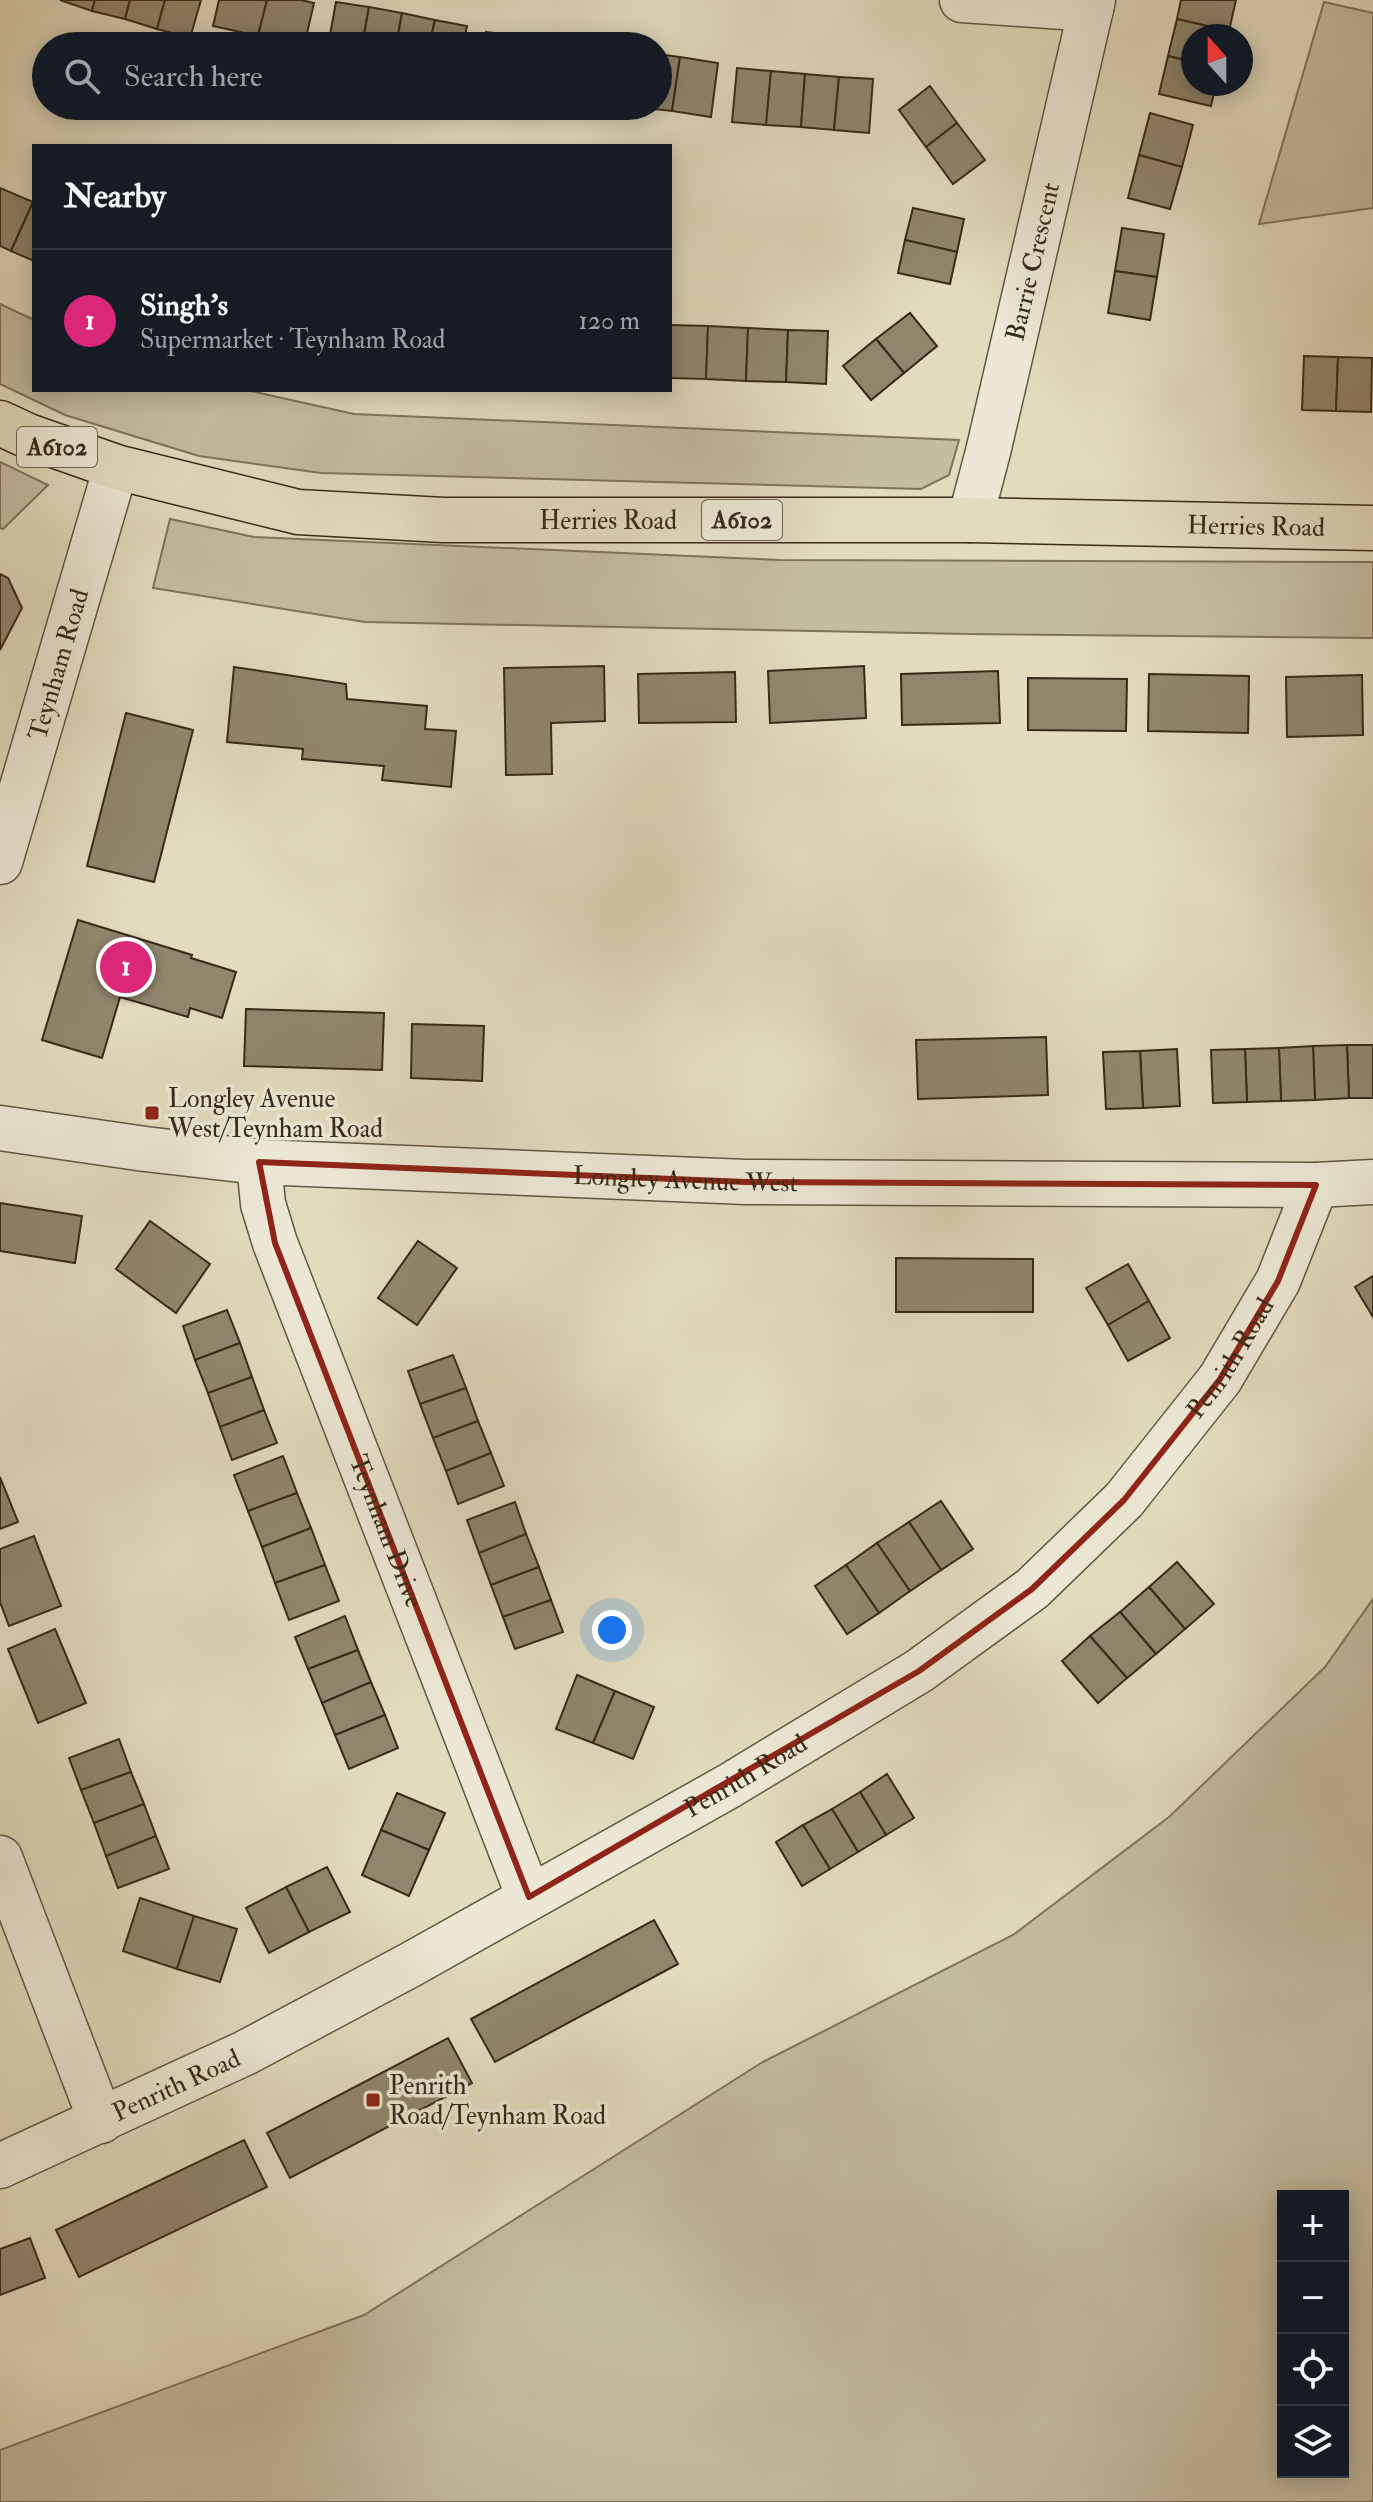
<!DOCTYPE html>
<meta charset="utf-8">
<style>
body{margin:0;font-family:"IM FELL Double Pica",serif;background:#242831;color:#f1f3f6}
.controls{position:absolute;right:24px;bottom:24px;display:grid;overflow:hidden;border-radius:0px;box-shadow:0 4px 20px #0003}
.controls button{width:72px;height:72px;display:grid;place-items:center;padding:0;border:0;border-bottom:2px solid #363941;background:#171b24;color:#f1f3f6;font:40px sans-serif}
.compass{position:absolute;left:1181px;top:24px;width:72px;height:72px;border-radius:50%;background:#171b24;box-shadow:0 4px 20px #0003;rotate:339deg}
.you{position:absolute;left:612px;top:1630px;width:28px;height:28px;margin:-20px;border:6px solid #fff;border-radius:50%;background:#1a73e8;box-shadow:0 0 0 12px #1a73e833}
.badge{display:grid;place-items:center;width:52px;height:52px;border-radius:50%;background:#db2777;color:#fff;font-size:26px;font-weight:700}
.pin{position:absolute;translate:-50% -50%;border:4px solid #fff;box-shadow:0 2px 8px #0006}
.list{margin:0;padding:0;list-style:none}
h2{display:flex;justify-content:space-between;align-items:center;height:104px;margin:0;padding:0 32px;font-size:34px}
h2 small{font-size:26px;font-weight:400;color:#9ea1a6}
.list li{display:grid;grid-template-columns:52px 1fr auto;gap:24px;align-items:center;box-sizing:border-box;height:144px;padding:0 32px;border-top:2px solid #363941}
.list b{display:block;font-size:30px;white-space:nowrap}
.list p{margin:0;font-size:26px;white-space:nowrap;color:#9ea1a6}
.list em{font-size:26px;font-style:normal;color:#9ea1a6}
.icon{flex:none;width:44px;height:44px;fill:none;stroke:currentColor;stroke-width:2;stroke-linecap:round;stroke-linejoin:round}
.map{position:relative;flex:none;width:1373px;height:2502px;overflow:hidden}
.search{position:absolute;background:#171b24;box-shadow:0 4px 20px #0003;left:32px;top:32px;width:640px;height:88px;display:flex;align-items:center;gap:20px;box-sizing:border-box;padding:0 28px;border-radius:44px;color:#9ea1a6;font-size:30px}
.panel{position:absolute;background:#171b24;box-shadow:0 4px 20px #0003;left:32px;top:144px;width:640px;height:248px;border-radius:0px}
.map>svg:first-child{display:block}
.green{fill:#c5bda2;stroke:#7e745d;stroke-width:2;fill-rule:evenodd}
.building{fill:#90866e;stroke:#372a18;stroke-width:2}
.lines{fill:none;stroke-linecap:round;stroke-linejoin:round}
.minor-casing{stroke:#625642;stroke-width:47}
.primary-casing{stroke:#372a18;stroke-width:47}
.minor{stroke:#ece8d5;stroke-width:44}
.primary{stroke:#e2dbbe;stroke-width:44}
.marked{fill:none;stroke:#8f2418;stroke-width:6;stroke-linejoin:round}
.poi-dot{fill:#8f2418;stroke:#ece8d5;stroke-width:3}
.labels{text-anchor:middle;stroke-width:7;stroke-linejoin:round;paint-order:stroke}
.shield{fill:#ece8d5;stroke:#6d6351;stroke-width:2}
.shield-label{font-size:24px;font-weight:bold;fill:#372a18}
.street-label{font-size:26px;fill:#372a18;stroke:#ece8d5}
.poi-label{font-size:26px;fill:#372a18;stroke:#ece8d5;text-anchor:start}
</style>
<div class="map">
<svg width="1373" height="2502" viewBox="0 0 1373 2502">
<rect width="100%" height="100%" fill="#e2dbbe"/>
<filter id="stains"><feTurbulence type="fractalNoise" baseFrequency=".0025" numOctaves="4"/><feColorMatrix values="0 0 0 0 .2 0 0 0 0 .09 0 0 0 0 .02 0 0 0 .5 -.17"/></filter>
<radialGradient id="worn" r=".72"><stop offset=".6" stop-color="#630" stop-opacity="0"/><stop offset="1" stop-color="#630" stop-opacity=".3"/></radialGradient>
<g class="green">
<polygon points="1324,2 1373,13 1373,208 1259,224"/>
<polygon points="0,304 34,320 34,390 246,390 354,414 959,440 949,475 921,489 321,473 199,456 65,415 0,384"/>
<polygon points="0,462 48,485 3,529 0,528"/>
<polygon points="170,519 254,537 780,560 1373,562 1373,638 969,634 365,622 153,588"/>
<path d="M1373,1599V2502H0V2450L364,2315L761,2063L1013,1935L1169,1817L1325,1667ZM1343,2196V2472H1283V2196Z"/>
</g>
<g class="building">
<polygon points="60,0 95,0 92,11"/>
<polygon points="95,0 130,0 125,19 92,11"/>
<polygon points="130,0 165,0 157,29 125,19"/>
<polygon points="165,0 201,0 190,38 157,29"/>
<polygon points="219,0 267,0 258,36 213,26"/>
<polygon points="267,0 301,0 314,3 304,46 258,36"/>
<polygon points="1181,0 1236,0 1229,31 1177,19"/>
<polygon points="336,2 369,7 362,46 328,46"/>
<polygon points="369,7 402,13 396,46 362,46"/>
<polygon points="402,13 435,20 429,46 396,46"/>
<polygon points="1177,19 1229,31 1228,36 1193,36 1193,62 1168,56"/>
<polygon points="435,20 467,26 463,46 429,46"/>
<polygon points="486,32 525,37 524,46 484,46"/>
<polygon points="525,37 564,42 563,46 524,46"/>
<polygon points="658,54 680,57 672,111 634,107 658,106"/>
<polygon points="1168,56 1193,62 1193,84 1216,84 1211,106 1159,94"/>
<polygon points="680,57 718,63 711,117 672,111"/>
<polygon points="737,68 771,71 766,125 732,122"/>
<polygon points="771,71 805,74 801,127 766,125"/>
<polygon points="805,74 839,77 834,130 801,127"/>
<polygon points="839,77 873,79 869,133 834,130"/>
<polygon points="930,86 957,123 926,147 899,110"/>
<polygon points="1150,113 1193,125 1182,167 1139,155"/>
<polygon points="957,123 985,160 953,184 926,147"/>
<polygon points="1139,155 1182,167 1170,209 1128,198"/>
<polygon points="0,188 33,202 11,251 0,246"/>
<polygon points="33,202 34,203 34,261 11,251"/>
<polygon points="913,208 964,219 957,252 905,240"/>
<polygon points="1122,228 1164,234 1157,277 1115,271"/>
<polygon points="905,240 957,252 950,284 898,273"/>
<polygon points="1115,271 1157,277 1150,320 1108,313"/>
<polygon points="910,313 937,346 904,373 876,339"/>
<polygon points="670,325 708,326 706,379 670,378"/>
<polygon points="708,326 748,328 746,381 706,379"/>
<polygon points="748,328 788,330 786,382 746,381"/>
<polygon points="788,330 828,331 826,384 786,382"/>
<polygon points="876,339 904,373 871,400 843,366"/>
<polygon points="1304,356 1338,357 1336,411 1302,410"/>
<polygon points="1338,357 1372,358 1371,412 1336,411"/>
<polygon points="0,574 8,578 22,608 0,650"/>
<polygon points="604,666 605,721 551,723 552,774 506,775 504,668"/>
<polygon points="864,666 866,718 770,723 768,671"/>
<polygon points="234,667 346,684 347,699 427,706 425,729 456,731 451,787 382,780 384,766 302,759 303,749 227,742"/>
<polygon points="998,671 1000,723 902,725 901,674"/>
<polygon points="735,672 736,722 639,723 638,674"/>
<polygon points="1149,674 1249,676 1248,733 1148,731"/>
<polygon points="1362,675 1363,735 1287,737 1286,677"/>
<polygon points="1028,678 1127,679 1126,731 1028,730"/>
<polygon points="126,713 193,730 154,882 87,866"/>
<polygon points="78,920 192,955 191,958 236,972 222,1018 190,1008 188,1017 120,997 102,1058 42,1040"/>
<polygon points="246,1009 384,1013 382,1070 244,1066"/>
<polygon points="412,1024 484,1026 482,1081 411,1078"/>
<polygon points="1046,1037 1048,1095 918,1099 916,1040"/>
<polygon points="1347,1045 1373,1045 1373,1098 1349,1098"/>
<polygon points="1347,1045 1349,1098 1315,1100 1313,1046"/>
<polygon points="1313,1046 1315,1100 1281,1101 1279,1048"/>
<polygon points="1279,1048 1281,1101 1247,1102 1245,1049"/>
<polygon points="1177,1049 1180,1106 1143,1108 1140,1051"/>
<polygon points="1245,1049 1247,1102 1213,1103 1211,1050"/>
<polygon points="1140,1051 1143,1108 1106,1109 1103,1052"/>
<polygon points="0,1203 82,1216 75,1263 0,1251"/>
<polygon points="150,1221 210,1264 176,1313 116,1269"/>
<polygon points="418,1241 457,1268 417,1325 378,1298"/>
<polygon points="896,1258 1033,1259 1033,1312 896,1312"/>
<polygon points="1128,1264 1149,1301 1108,1325 1086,1288"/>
<polygon points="1373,1276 1373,1317 1355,1287"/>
<polygon points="1149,1301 1170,1338 1128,1361 1108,1325"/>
<polygon points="227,1310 240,1343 195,1360 183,1326"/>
<polygon points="240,1343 252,1377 208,1393 195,1360"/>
<polygon points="453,1355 466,1388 420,1404 408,1371"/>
<polygon points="252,1377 264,1410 220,1427 208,1393"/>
<polygon points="466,1388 478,1421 433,1438 420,1404"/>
<polygon points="264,1410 277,1443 232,1460 220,1427"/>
<polygon points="478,1421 491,1453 446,1471 433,1438"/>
<polygon points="491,1453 504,1486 458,1504 446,1471"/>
<polygon points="283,1456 297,1493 248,1511 234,1475"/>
<polygon points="0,1477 18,1522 0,1529"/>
<polygon points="297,1493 311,1528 262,1547 248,1511"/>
<polygon points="941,1501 973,1549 941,1570 909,1522"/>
<polygon points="515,1502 526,1534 479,1553 467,1520"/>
<polygon points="909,1522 941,1570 910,1591 877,1543"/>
<polygon points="311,1528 325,1565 275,1583 262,1547"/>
<polygon points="526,1534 539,1567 491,1585 479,1553"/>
<polygon points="34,1536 61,1606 9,1626 0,1602 0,1549"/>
<polygon points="877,1543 910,1591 879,1613 846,1565"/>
<polygon points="1177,1562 1214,1604 1185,1629 1149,1587"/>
<polygon points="325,1565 339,1601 289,1620 275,1583"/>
<polygon points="846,1565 879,1613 847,1634 815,1586"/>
<polygon points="539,1567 551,1600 503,1617 491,1585"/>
<polygon points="1149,1587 1185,1629 1156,1654 1120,1612"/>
<polygon points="551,1600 563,1632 515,1649 503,1617"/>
<polygon points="1120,1612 1156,1654 1127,1678 1090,1636"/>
<polygon points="345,1616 358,1650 308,1669 295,1637"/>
<polygon points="55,1629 86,1703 38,1723 8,1649"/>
<polygon points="1090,1636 1127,1678 1098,1703 1062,1661"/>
<polygon points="358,1650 371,1682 322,1703 308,1669"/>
<polygon points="577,1675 615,1691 593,1743 556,1729"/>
<polygon points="371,1682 385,1715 335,1735 322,1703"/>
<polygon points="615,1691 654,1707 633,1759 593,1743"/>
<polygon points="385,1715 398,1748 349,1769 335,1735"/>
<polygon points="119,1739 131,1772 81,1790 69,1758"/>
<polygon points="131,1772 144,1804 94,1823 81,1790"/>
<polygon points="887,1774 914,1818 886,1835 860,1792"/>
<polygon points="860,1792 886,1835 858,1852 832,1809"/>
<polygon points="397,1793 445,1813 429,1850 381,1830"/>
<polygon points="144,1804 156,1836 106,1856 94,1823"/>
<polygon points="832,1809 858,1852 830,1869 803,1825"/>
<polygon points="803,1825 830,1869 802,1886 776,1842"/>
<polygon points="381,1830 429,1850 409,1896 362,1875"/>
<polygon points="156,1836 169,1869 118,1888 106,1856"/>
<polygon points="327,1867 350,1912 309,1932 286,1887"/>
<polygon points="286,1887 309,1932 269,1953 246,1908"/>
<polygon points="140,1898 194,1916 177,1969 123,1951"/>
<polygon points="194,1916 237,1929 220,1982 177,1969"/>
<polygon points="654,1920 678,1964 495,2062 471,2019"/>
<polygon points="448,2038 472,2083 290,2178 267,2133"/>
<polygon points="244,2140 267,2187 79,2277 56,2230"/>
<polygon points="30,2238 45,2278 0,2295 0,2249"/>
</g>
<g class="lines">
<defs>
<g id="minor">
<polyline points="962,0 1091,9"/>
<path id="s1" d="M970,520L988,452L1093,0"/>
<path id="s2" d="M0,862L116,467"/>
<path id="s3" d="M0,1128L145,1149L259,1162L746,1182L1316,1185L1373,1182"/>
<path id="s4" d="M259,1162L263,1204L275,1243L529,1897"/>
<polyline points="0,1858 101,2121"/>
<path id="s5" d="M0,2166L245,2053L410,1965L729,1786L919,1671L1032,1589L1124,1500L1220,1379L1278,1281L1316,1185"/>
</g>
<g id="primary">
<path id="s6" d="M0,423L28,436L116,467L298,512L443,520H970L1373,528"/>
</g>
</defs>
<use href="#minor" class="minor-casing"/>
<use href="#primary" class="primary-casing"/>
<use href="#minor" class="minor"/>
<use href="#primary" class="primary"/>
</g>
<path class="marked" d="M259,1162L746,1182L1316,1185L1278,1281L1220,1379L1124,1500L1032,1589L919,1671L529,1897L275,1243Z"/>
<g class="poi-dot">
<rect x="144" y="1105" width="16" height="16" rx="4"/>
<rect x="365" y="2092" width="16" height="16" rx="4"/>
</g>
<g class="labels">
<g class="shield">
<rect x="17" y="427" width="80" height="40" rx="6"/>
<rect x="702" y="500" width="80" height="40" rx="6"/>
</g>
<g class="shield-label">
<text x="57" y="455">A6102</text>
<text x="742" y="528">A6102</text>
</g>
<g class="street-label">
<text dy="9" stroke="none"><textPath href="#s1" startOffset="266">Barrie Crescent</textPath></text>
<text dy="9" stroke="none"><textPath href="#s6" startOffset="622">Herries Road</textPath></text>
<text dy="9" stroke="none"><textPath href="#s6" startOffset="1270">Herries Road</textPath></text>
<text dy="9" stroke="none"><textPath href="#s2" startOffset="206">Teynham Road</textPath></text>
<text dy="9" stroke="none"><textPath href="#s3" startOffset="688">Longley Avenue West</textPath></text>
<text dy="9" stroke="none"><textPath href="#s5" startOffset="1490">Penrith Road</textPath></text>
<text dy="9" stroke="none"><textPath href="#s4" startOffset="392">Teynham Drive</textPath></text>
<text dy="9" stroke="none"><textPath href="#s5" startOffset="842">Penrith Road</textPath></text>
<text dy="9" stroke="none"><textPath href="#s5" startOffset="194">Penrith Road</textPath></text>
</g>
<g class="poi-label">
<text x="168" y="1107">Longley Avenue<tspan x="168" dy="30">West/Teynham Road</tspan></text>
<text x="389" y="2094">Penrith<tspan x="389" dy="30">Road/Teynham Road</tspan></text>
</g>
</g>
<rect width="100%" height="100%" filter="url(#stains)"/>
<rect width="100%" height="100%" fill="url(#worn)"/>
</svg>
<div class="controls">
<button>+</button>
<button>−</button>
<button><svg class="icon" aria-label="locate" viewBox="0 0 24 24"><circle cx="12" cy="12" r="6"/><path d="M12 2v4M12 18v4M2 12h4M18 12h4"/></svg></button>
<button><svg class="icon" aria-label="layers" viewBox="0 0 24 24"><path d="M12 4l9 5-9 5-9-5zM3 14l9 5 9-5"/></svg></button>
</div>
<svg class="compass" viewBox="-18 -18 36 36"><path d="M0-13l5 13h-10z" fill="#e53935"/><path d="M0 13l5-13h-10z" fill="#9ea1a6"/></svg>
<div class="you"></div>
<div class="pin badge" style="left:126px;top:967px">1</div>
<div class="search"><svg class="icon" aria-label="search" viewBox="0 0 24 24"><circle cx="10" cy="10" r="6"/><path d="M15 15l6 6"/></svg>Search here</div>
<section class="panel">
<h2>Nearby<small></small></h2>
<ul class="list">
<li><span class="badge">1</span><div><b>Singh's</b><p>Supermarket · Teynham Road</p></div><em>120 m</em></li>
</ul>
</section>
</div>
